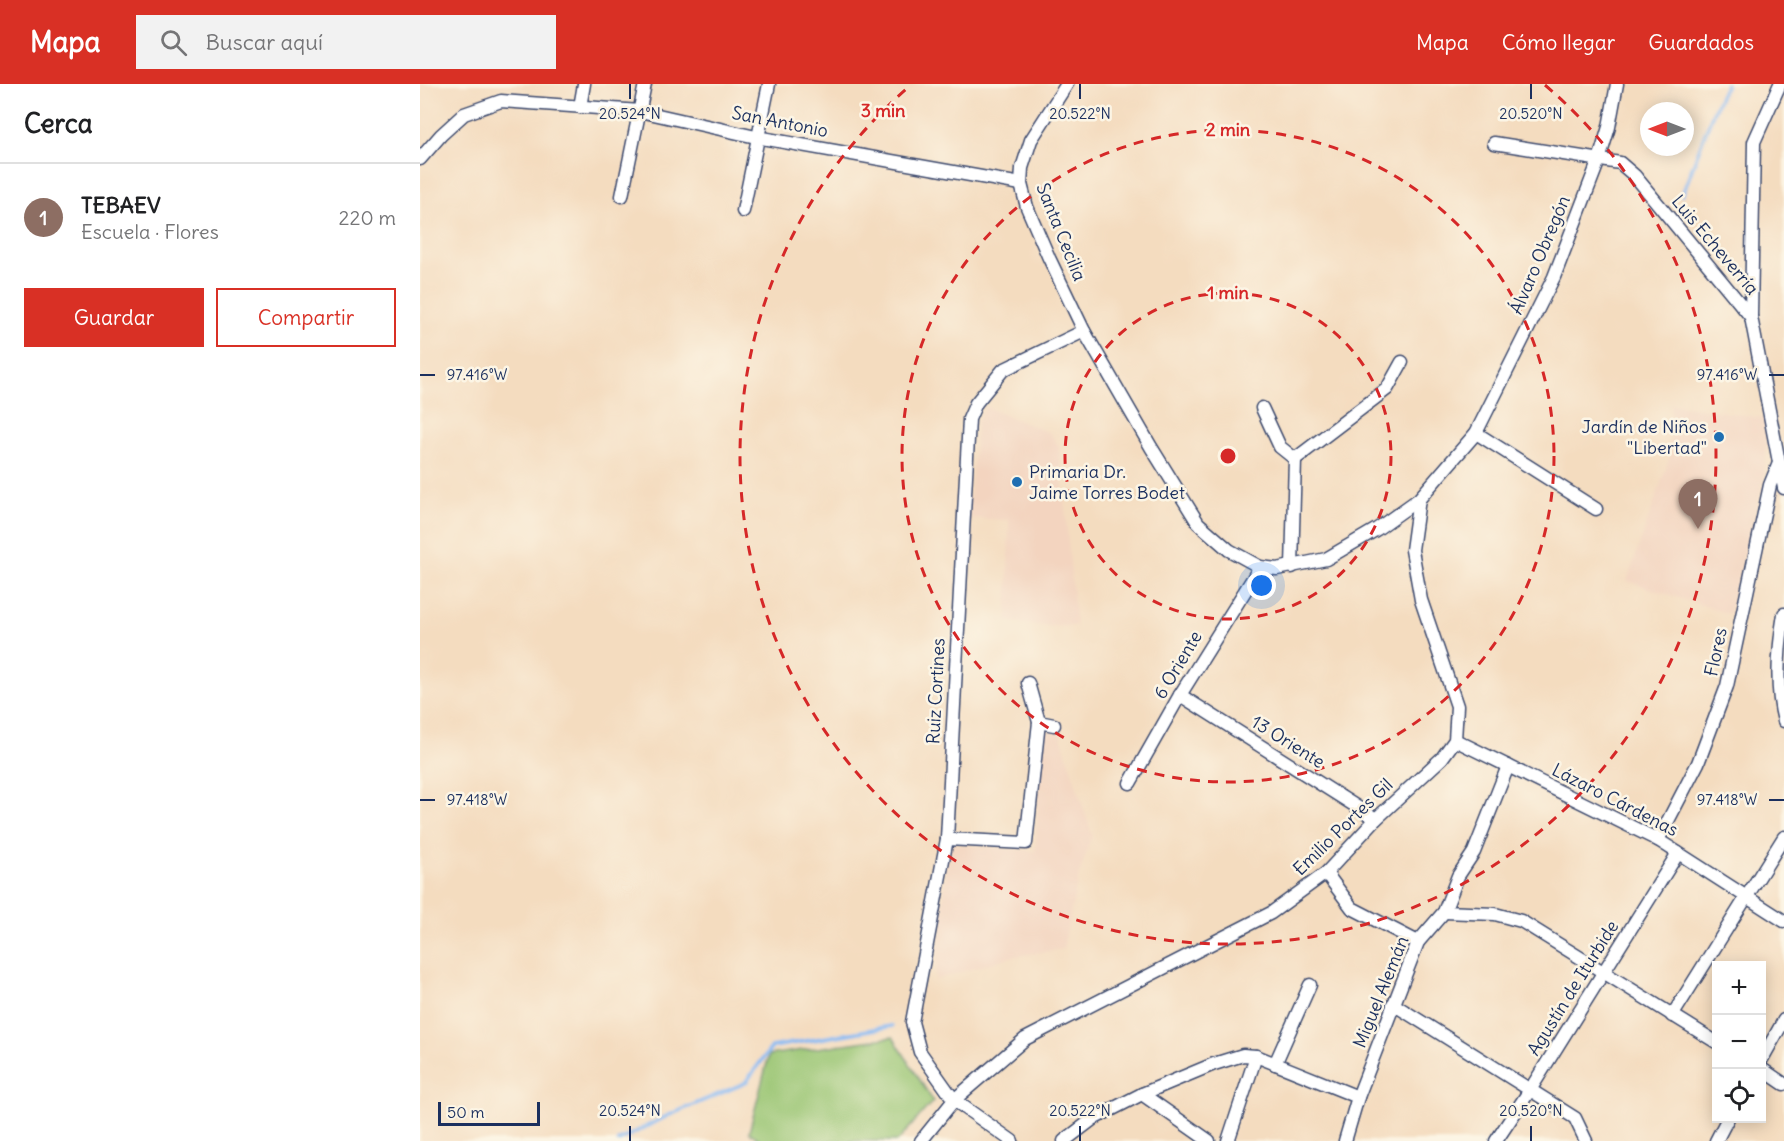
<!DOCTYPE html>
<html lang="es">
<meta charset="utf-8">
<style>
body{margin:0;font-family:Delius,sans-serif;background:#f2f2f2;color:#202124}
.controls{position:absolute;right:18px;bottom:18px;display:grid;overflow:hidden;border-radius:0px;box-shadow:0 3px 15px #0003}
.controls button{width:54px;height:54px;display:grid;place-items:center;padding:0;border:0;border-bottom:2px solid #e0e0e0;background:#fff;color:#202124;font:30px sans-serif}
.compass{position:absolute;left:1220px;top:18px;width:54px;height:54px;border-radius:50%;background:#fff;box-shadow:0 3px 15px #0003;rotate:270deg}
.scale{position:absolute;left:18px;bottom:15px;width:102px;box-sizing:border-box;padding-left:6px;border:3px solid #1b2f5e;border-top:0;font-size:16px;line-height:21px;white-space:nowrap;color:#1b2f5e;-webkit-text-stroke:4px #fcf5e5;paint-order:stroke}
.you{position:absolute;left:842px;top:502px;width:21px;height:21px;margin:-15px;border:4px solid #fff;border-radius:50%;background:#1a73e8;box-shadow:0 0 0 9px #1a73e833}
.badge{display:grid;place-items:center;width:39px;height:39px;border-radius:50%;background:#d93025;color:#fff;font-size:20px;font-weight:700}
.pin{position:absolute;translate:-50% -50px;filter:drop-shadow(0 2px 3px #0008)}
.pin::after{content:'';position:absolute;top:32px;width:21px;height:18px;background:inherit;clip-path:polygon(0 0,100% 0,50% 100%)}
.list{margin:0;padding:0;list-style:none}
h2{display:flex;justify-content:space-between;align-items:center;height:78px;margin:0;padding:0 24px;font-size:26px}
h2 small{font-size:20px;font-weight:400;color:#757577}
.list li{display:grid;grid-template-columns:39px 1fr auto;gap:18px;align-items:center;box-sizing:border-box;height:108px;padding:0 24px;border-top:2px solid #e0e0e0}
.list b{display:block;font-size:22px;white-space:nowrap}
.list p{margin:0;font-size:20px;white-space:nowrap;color:#757577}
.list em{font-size:20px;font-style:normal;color:#757577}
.actions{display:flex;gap:12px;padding:18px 24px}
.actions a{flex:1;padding:14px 0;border:2px solid #d93025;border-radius:0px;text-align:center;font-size:21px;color:#d93025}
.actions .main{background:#d93025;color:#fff}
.icon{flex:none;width:33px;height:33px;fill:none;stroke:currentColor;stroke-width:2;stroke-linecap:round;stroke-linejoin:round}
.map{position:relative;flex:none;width:1364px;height:1057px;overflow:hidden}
header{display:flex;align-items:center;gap:36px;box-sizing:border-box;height:84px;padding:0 30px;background:#d93025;color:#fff}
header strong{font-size:28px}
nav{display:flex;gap:33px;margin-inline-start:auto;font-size:21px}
.search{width:420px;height:54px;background:#f2f2f2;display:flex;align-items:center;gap:15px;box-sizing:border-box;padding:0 21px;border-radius:0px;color:#757577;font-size:22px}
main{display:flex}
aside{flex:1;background:#fff}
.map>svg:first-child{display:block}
.built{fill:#f3d4bf}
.green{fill:#99c572;stroke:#5a7a68;stroke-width:1.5}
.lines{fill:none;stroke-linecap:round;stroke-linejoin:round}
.stream{stroke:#86b8f3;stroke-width:4}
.street-casing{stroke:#3c496d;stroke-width:15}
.street{stroke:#fff;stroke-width:12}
.ticks{fill:none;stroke:#1b2f5e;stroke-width:2}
.ring{fill:none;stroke:#d62828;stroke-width:3;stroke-dasharray:10 8}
.poi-dot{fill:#1f6fb2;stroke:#fcf5e5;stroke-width:2}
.labels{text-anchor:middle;stroke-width:5;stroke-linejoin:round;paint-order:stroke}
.street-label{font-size:18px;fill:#1b2f5e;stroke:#fcf5e5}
.poi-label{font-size:18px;fill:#1b2f5e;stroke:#fcf5e5;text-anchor:end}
.ticks-label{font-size:15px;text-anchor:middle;fill:#1b2f5e;stroke:#fcf5e5;stroke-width:5;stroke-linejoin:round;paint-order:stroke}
.centre{fill:#d62828;stroke:#fcf5e5;stroke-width:3}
.ring-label{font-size:18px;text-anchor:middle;font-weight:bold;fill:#d62828;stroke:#fcf5e5;stroke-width:5;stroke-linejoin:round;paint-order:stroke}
</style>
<header>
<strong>Mapa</strong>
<div class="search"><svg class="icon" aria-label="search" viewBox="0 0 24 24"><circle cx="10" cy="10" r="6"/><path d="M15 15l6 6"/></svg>Buscar aquí</div>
<nav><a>Mapa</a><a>Cómo llegar</a><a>Guardados</a></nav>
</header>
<main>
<aside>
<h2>Cerca<small></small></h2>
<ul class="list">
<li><span class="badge" style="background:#8d6e63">1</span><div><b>TEBAEV</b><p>Escuela · Flores</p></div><em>220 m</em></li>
</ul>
<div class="actions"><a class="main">Guardar</a><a>Compartir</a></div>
</aside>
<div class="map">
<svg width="1364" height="1057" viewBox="0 0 1364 1057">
<rect width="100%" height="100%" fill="#fcf5e5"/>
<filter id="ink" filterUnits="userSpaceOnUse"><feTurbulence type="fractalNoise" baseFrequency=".0167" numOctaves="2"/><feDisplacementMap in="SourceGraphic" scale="12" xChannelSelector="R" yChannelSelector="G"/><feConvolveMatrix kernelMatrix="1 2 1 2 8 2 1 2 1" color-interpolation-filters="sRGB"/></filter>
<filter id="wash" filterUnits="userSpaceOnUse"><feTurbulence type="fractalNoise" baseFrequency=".008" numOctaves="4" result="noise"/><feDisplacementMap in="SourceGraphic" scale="24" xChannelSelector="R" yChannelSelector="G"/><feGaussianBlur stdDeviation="1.35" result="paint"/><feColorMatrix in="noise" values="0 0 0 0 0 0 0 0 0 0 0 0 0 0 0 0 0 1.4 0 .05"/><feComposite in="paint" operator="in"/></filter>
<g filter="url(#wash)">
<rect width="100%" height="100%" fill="#f4dcbf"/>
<g class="built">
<polygon points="1251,320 1348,335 1344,394 1309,530 1207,497 1250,372"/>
<polygon points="565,323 630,349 639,362 656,542 624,542 587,537 589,436 548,434 557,338"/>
<polygon points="639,646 672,751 659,791 643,865 591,873 515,896 529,760 615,767 621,648"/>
</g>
<polygon class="green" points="473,953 513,1017 478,1057 342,1057 329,1048 349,971"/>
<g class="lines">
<g class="stream">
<path d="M1262,111C1277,74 1288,35 1306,0"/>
<polyline points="198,1057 247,1032 325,999 352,963 472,942"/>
</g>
</g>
</g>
<g filter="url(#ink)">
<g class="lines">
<defs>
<g id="street">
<polyline points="647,0 611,56 602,84 601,100 607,123 629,174 664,247 731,363 778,439 809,466 840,483 857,485 906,475 957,445 999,415 1056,349 1134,193 1179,76 1189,43 1197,0"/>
<polyline points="160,23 164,0"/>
<polyline points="1074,59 1200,79 1215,92 1331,233 1364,404"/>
<polyline points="0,75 21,51 44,30 81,17 220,27 336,53 601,100"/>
<polyline points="202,112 225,0"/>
<polyline points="323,127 349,0"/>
<polyline points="1331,233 1334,58 1360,0"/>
<polyline points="842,324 860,363 875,375"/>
<polyline points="1056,349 1176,425"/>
<polyline points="875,375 967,305 982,278"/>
<polyline points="872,483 875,375"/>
<path d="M1364,530C1358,565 1355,603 1364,637"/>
<polyline points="760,611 956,735"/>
<polyline points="619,638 634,641"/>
<polyline points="1035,656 1238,756 1364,837"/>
<polyline points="710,699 760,611 840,483"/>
<polyline points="527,755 606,759 619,638 608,599"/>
<polyline points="1238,756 1278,679 1307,602 1350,401 1359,379"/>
<polyline points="906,789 932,824 998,858"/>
<polyline points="1024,828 1075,830 1101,837 1296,958"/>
<polyline points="973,920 1155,1034 1166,1057"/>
<polyline points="1252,932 1364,753"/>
<polyline points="1342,975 1364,936"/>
<polyline points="855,980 890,901"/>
<polyline points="1342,985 1364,1000"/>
<polyline points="722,1010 789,1057"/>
<polyline points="501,1057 534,1016 605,955 851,829 906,789 956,735 1022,674 1035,656 1037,622 1001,516 992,466 999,415"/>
<polyline points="592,1057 534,1016 500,968 492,938 527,755 549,335 556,319 583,286 664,247"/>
<polyline points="644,1057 673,1035 722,1010 794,980 823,971 836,972 938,1013"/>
<polyline points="808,1057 836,972"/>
<polyline points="925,1057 938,1013 998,858 1024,828 1038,792 1054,768 1088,682"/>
<polyline points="1076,1057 1110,1006 1258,769"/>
<polyline points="1296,1057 1308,1034"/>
</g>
</defs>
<use href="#street" class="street-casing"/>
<use href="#street" class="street"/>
</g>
</g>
<path class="ticks" d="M210,0V15M660,0V15M1111,0V15M0,291H15M1349,291H1364M0,716H15M1349,716H1364M210,1042V1057M660,1042V1057M1111,1042V1057"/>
<g class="ring">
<circle cx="808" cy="372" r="163"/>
<circle cx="808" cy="372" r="326"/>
<path d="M1125 1A488 488 0 1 1 491 1"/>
</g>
<g class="poi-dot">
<circle cx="1299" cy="353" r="6"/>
<circle cx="597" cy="398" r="6"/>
</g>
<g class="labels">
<g class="street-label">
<text transform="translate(360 38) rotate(11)" y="6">San Antonio</text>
<text transform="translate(641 148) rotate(68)" y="6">Santa Cecilia</text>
<text transform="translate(1295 161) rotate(50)" y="6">Luis Echeverría</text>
<text transform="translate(1120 171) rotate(-67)" y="6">Álvaro Obregón</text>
<text transform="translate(1296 568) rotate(-78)" y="6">Flores</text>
<text transform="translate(758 581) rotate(-59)" y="6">6 Oriente</text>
<text transform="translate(516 607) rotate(-87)" y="6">Ruiz Cortines</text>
<text transform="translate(868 658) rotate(32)" y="6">13 Oriente</text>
<text transform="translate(1195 716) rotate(27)" y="6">Lázaro Cárdenas</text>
<text transform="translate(923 743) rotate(-44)" y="6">Emilio Portes Gil</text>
<text transform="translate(1153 904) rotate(-58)" y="6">Agustín de Iturbide</text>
<text transform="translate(961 908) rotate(-68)" y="6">Miguel Alemán</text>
</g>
<g class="poi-label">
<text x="1287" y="349">Jardín de Niños<tspan x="1287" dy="21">"Libertad"</tspan></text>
<text x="609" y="394" text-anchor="start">Primaria Dr.<tspan x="609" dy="21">Jaime Torres Bodet</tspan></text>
</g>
</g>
<g class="ticks-label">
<text x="210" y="35">20.524°N</text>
<text x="660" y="35">20.522°N</text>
<text x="1111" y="35">20.520°N</text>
<text x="1307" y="296">97.416°W</text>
<text x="57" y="296">97.416°W</text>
<text x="1307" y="721">97.418°W</text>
<text x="57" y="721">97.418°W</text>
<text x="210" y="1032">20.524°N</text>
<text x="660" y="1032">20.522°N</text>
<text x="1111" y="1032">20.520°N</text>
</g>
<circle cx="808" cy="372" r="9" class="centre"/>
<g class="ring-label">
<text x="463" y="33">3 min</text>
<text x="808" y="52">2 min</text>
<text x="808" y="215">1 min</text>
</g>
</svg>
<div class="controls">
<button>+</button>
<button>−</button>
<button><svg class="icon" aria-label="locate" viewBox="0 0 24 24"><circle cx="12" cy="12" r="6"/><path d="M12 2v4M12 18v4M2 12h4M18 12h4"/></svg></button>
</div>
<svg class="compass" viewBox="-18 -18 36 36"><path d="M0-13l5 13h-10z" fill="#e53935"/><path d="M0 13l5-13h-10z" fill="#757577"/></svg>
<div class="scale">50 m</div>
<div class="you"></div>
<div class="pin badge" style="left:1278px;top:445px;background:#8d6e63">1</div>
</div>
</main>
